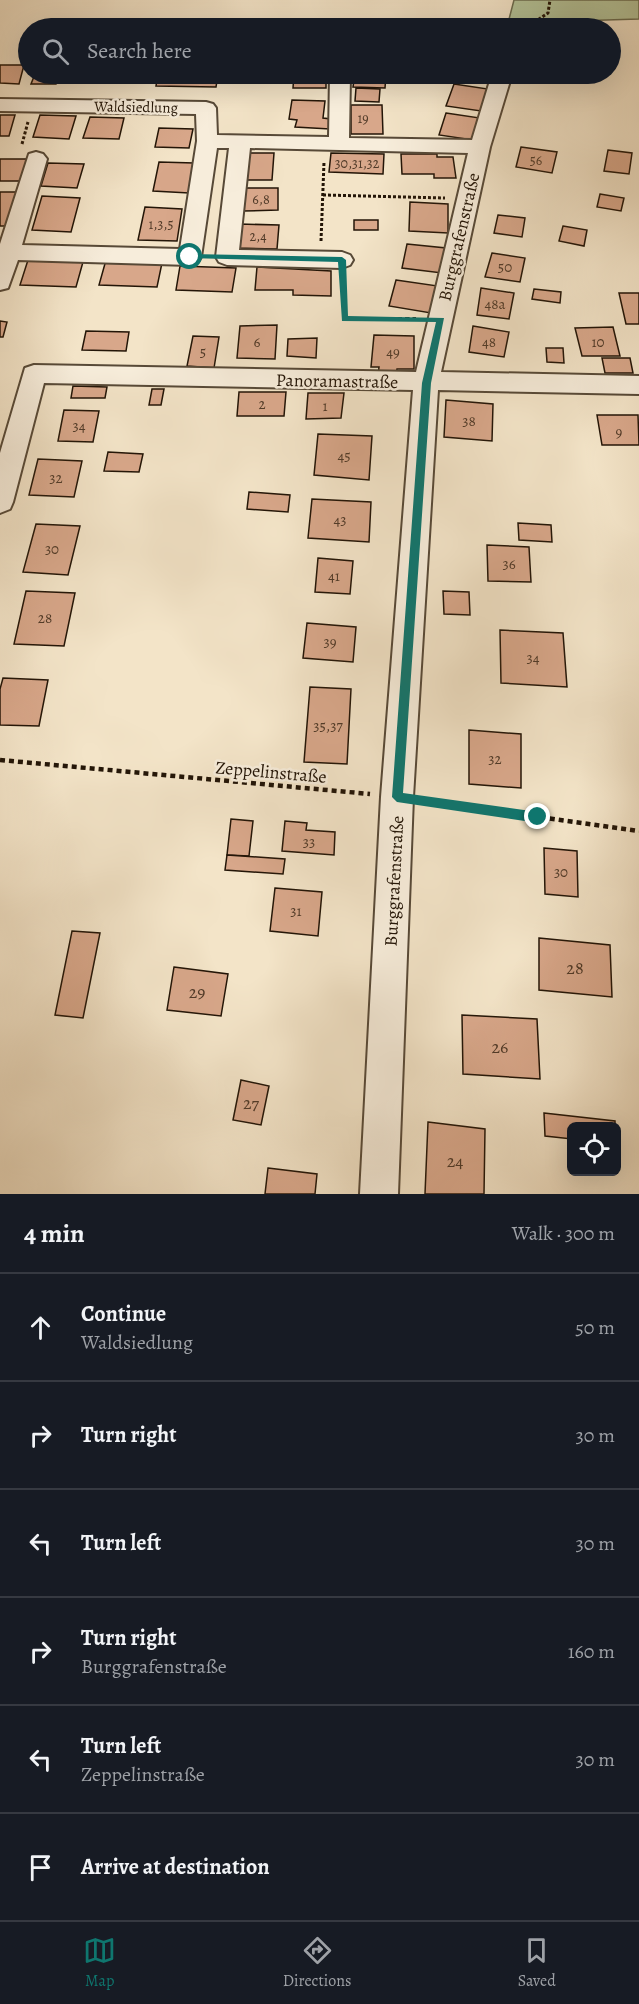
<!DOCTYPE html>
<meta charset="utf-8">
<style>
body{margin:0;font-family:Alegreya,serif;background:#20242c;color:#f1f3f6}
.controls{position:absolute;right:18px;bottom:18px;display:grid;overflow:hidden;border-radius:9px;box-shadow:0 6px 24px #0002}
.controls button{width:54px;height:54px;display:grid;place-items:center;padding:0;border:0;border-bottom:2px solid #363941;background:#171b24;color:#f1f3f6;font:30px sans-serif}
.stop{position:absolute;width:18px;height:18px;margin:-14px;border:4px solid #0f766e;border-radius:50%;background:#fff}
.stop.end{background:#0f766e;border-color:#fff;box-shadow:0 2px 6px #0008}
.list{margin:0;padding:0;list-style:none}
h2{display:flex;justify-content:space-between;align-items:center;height:78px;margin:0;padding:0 24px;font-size:26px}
h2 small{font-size:20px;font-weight:400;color:#9ea1a6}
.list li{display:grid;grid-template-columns:39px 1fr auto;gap:18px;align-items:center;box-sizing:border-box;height:108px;padding:0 24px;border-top:2px solid #363941}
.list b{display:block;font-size:22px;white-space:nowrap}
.list p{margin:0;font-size:20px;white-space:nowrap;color:#9ea1a6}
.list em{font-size:20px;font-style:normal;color:#9ea1a6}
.icon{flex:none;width:33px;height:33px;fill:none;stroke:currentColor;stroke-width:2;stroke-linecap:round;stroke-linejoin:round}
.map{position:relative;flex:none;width:639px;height:1194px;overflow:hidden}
.search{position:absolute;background:#171b24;box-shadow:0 6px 24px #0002;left:18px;right:18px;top:18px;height:66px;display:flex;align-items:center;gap:15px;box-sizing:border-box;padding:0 21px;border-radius:33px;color:#9ea1a6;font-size:22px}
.sheet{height:726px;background:#171b24}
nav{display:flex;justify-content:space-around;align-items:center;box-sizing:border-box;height:84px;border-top:2px solid #363941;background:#171b24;font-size:16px;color:#9ea1a6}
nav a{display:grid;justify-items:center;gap:3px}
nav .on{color:#0f766e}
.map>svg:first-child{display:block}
.green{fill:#b5c59b;stroke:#6c6d51;stroke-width:1.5}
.building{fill:#d8a78a;stroke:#231507;stroke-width:1.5}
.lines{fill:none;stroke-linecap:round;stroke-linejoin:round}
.minor-casing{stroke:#574937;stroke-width:4}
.path-far2{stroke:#231507;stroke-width:3;stroke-dasharray:3 2;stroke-linecap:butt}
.path-far1{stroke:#231507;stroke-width:4;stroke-dasharray:4.5 3;stroke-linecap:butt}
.path{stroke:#231507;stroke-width:4.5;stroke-dasharray:5 4;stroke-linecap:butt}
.minor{fill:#f7eddb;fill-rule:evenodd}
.route{fill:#0f766e}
.labels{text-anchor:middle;stroke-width:5;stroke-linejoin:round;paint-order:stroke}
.far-number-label{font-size:14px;fill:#503a28}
.far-street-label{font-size:15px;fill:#231507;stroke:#f7eddb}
.number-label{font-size:15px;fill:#503a28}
.street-label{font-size:18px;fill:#231507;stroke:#f7eddb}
.near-number-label{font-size:18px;fill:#503a28}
</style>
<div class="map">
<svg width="639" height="1194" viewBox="0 0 639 1194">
<rect width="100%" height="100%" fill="#f3e4c8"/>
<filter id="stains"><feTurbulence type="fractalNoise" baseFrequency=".00333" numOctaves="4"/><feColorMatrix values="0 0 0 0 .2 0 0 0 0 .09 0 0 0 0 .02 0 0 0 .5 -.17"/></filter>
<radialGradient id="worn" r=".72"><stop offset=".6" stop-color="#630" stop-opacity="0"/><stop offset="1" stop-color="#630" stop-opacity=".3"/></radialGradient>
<polygon class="green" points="514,0 639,0 639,19 508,23"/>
<g class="building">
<polygon points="0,65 24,65 19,84 0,83"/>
<polygon points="35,74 59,74 56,84 31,84"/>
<polygon points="158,74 218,74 216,87 156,86"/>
<polygon points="294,74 326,74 326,88 293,88"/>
<polygon points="355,74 386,74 385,88 353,87"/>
<polygon points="454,74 491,74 489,81 453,77"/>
<polygon points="454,84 488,89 481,111 446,106"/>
<polygon points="356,88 380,89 379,102 355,101"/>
<polygon points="292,100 325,101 323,118 331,119 330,129 295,127 297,120 289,119"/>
<polygon points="351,105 382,105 383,134 351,134"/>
<polygon points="446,113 480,118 473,140 439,135"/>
<polygon points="0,115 15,115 9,136 0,136"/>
<polygon points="40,115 76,116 69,139 33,137"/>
<polygon points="90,117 124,118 119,139 83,138"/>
<polygon points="159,128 193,129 189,148 155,147"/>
<polygon points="521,147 557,152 552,173 516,167"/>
<polygon points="608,150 632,153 629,174 604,171"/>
<polygon points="243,153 274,153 272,180 241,180"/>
<polygon points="331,153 384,154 383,174 329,172"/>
<polygon points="401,154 437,154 437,157 453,157 456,178 434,178 434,174 402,174"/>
<polygon points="0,159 28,159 23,181 0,181"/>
<polygon points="159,162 194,163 189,193 153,191"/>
<polygon points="48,163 84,164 77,188 41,186"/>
<polygon points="244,188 278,188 278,210 243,211"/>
<polygon points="0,192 18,192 10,226 0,226"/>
<polygon points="600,194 624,198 621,211 597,207"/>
<polygon points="42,196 80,198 71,232 32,230"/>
<polygon points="410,202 448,204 448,233 409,231"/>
<polygon points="145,207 182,209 177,241 138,240"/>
<polygon points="498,215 525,218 522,237 494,233"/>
<rect x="354" y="220" width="24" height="10"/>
<polygon points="239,224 279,225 277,249 236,248"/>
<polygon points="563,226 587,230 584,246 559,241"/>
<polygon points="407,244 446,248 442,273 402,268"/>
<polygon points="492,253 525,258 520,282 485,277"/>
<polygon points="28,260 83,262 76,287 20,285"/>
<polygon points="106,260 162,263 157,287 99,285"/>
<polygon points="180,266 236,268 232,292 176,290"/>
<polygon points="257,267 331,271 331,296 293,295 293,290 255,290"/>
<polygon points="396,280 438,286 431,313 389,306"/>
<polygon points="481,288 514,293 509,319 477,315"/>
<polygon points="534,289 561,292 560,303 532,299"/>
<polygon points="619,293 639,293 639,324 626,324"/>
<polygon points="0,321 7,322 3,337 0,337"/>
<polygon points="277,325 275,359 237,358 240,326"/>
<polygon points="473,326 509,332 504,357 469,352"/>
<polygon points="613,327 620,356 582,356 575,328"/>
<polygon points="86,331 129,332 126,351 82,350"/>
<polygon points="374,335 414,336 414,369 397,369 396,376 378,375 379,367 371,367"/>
<polygon points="193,336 219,337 214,368 187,366"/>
<polygon points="317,338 316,358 287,356 288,339"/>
<polygon points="546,348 563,348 564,363 547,362"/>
<polygon points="602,358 630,358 633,373 605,373"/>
<polygon points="73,386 107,387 105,398 71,398"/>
<polygon points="152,389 164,389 161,405 149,405"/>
<polygon points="239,392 286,392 284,416 237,416"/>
<polygon points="308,393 344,393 341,418 306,419"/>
<polygon points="446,400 493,404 492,441 444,437"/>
<polygon points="64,410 99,411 93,442 58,441"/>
<polygon points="597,415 638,415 639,445 602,445"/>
<polygon points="318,434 372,436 369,480 314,475"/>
<polygon points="108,452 143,454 139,472 104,471"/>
<polygon points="38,459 82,461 74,497 29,495"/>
<polygon points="249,492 290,495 288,512 247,509"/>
<polygon points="312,499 371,502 369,542 308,538"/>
<polygon points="518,523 551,525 552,542 519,540"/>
<polygon points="36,524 80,526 68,575 23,572"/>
<polygon points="487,545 529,547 531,582 488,581"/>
<polygon points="318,558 353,561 350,594 315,592"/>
<polygon points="26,591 75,593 64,646 14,644"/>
<polygon points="443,591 469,592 470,615 444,614"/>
<polygon points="307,623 356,627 353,662 303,658"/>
<polygon points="500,630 563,633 567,687 501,683"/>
<polygon points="3,678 48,680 39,726 0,725 0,689"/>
<polygon points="310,687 351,689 347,764 304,762"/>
<polygon points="469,730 521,734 521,788 469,784"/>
<polygon points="231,819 253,821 249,856 227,855"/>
<polygon points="285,821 307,823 306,830 335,832 334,855 282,851"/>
<polygon points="544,848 577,851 578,897 545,894"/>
<polygon points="227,855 285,859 283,874 225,870"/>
<polygon points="275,888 322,892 318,936 270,931"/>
<polygon points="72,931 100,933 83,1018 55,1015"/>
<polygon points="539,938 610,945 612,997 539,990"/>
<polygon points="174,967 228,974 221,1016 167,1010"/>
<polygon points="462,1015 537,1019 540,1079 463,1074"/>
<polygon points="241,1080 269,1086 261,1125 233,1120"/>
<polygon points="544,1113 615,1121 615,1126 572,1126 572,1139 545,1136"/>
<polygon points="428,1122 485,1129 484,1194 425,1194"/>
<polygon points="268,1168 317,1174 315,1194 265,1194"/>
</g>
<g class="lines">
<defs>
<polygon id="minor" points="330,74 350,74 349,138 472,140 492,74 512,74 490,147 441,372 639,376 639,394 438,390 413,797 398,1194 360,1194 381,797 413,390 44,383 13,502 10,509 0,513 0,453 25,368 34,365 416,372 468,153 250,148 239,250 342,252 350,255 353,260 350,265 342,268 227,265 219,262 216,257 229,148 217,148 201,257 198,262 190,265 18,260 8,288 0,290 0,244 29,154 36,152 43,154 47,159 22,245 180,249 197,141 196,114 0,111 0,99 206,102 213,104 216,108 217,135 329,137"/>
</defs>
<use href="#minor" class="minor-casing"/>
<g class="path-far2">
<polyline points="526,28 548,13 550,0"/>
<polyline points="22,144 28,122"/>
<polyline points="323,195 445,198"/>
<polyline points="321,241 324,162"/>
<polyline points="343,281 344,307"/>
</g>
<polyline class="path-far1" points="344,305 344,319 416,319"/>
<g class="path">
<polyline points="0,760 370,794"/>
<polyline points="425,801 639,831"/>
</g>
<use href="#minor" class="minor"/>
</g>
<polygon class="route" points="190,254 342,257 346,260 348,316 444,318 431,383 403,793 538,812 544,817 542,821 538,823 397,802 392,797 422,383 436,322 342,321 338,262 187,258 186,257"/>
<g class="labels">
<g class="far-number-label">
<text x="363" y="123">19</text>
<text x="536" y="165">56</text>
<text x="357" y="168">30,31,32</text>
<text x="261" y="204">6,8</text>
<text x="161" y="229">1,3,5</text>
<text x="258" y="241">2,4</text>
</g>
<g class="far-street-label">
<text transform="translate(136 107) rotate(1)" y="5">Waldsiedlung</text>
</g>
<g class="number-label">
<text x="505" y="272">50</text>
<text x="495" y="309">48a</text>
<text x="257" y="347">6</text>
<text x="489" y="347">48</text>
<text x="598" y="347">10</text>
<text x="203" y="357">5</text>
<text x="393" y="357">49</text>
<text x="262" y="409">2</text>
<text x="325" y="411">1</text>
<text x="469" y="426">38</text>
<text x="79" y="431">34</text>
<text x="619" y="437">9</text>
<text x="344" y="461">45</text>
<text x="56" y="483">32</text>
<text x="340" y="525">43</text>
<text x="52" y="554">30</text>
<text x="509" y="569">36</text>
<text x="334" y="581">41</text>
<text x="45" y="623">28</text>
<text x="330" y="647">39</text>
<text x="533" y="663">34</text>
<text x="328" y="731">35,37</text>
<text x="495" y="764">32</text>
<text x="309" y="847">33</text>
<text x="561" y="877">30</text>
<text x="296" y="916">31</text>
</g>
<g class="street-label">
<text transform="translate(459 237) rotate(-77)" y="6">Burggrafenstraße</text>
<text transform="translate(337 381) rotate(1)" y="6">Panoramastraße</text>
<text transform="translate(271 772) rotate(5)" y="6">Zeppelinstraße</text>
<text transform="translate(394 881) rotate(-87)" y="6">Burggrafenstraße</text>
</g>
<g class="near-number-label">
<text x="575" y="974">28</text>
<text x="197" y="998">29</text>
<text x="500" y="1053">26</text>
<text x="251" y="1109">27</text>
<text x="455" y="1167">24</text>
</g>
</g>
<rect width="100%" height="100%" filter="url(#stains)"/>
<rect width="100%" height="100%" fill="url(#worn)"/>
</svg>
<div class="controls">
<button><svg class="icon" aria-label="locate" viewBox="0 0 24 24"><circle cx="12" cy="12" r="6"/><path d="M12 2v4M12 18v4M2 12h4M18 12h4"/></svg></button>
</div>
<div class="stop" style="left:190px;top:257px"></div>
<div class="stop end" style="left:538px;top:817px"></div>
<div class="search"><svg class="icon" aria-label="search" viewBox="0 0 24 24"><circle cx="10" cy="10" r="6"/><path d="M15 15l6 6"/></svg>Search here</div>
</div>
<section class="sheet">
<h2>4 min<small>Walk · 300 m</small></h2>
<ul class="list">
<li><svg class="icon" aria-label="ahead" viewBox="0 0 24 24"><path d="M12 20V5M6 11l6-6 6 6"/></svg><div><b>Continue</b><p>Waldsiedlung</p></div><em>50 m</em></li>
<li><svg class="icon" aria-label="right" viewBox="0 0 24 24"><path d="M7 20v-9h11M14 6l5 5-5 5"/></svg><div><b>Turn right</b></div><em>30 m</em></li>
<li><svg class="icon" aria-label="left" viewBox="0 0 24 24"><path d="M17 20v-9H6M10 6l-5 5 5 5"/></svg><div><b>Turn left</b></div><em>30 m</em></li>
<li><svg class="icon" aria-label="right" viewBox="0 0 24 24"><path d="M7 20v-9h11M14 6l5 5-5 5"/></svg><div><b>Turn right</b><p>Burggrafenstraße</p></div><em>160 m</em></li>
<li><svg class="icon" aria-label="left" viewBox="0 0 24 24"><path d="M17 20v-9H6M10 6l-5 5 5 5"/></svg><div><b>Turn left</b><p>Zeppelinstraße</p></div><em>30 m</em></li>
<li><svg class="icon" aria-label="arrive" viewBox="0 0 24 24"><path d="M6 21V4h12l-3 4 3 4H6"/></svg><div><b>Arrive at destination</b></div></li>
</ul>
</section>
<nav>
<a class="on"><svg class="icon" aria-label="map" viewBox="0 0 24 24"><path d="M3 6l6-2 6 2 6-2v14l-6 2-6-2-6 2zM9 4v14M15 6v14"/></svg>Map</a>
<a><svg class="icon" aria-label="directions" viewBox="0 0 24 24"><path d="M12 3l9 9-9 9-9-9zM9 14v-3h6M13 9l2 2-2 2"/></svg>Directions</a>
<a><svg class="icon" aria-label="saved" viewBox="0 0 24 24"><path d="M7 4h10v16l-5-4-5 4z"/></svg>Saved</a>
</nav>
